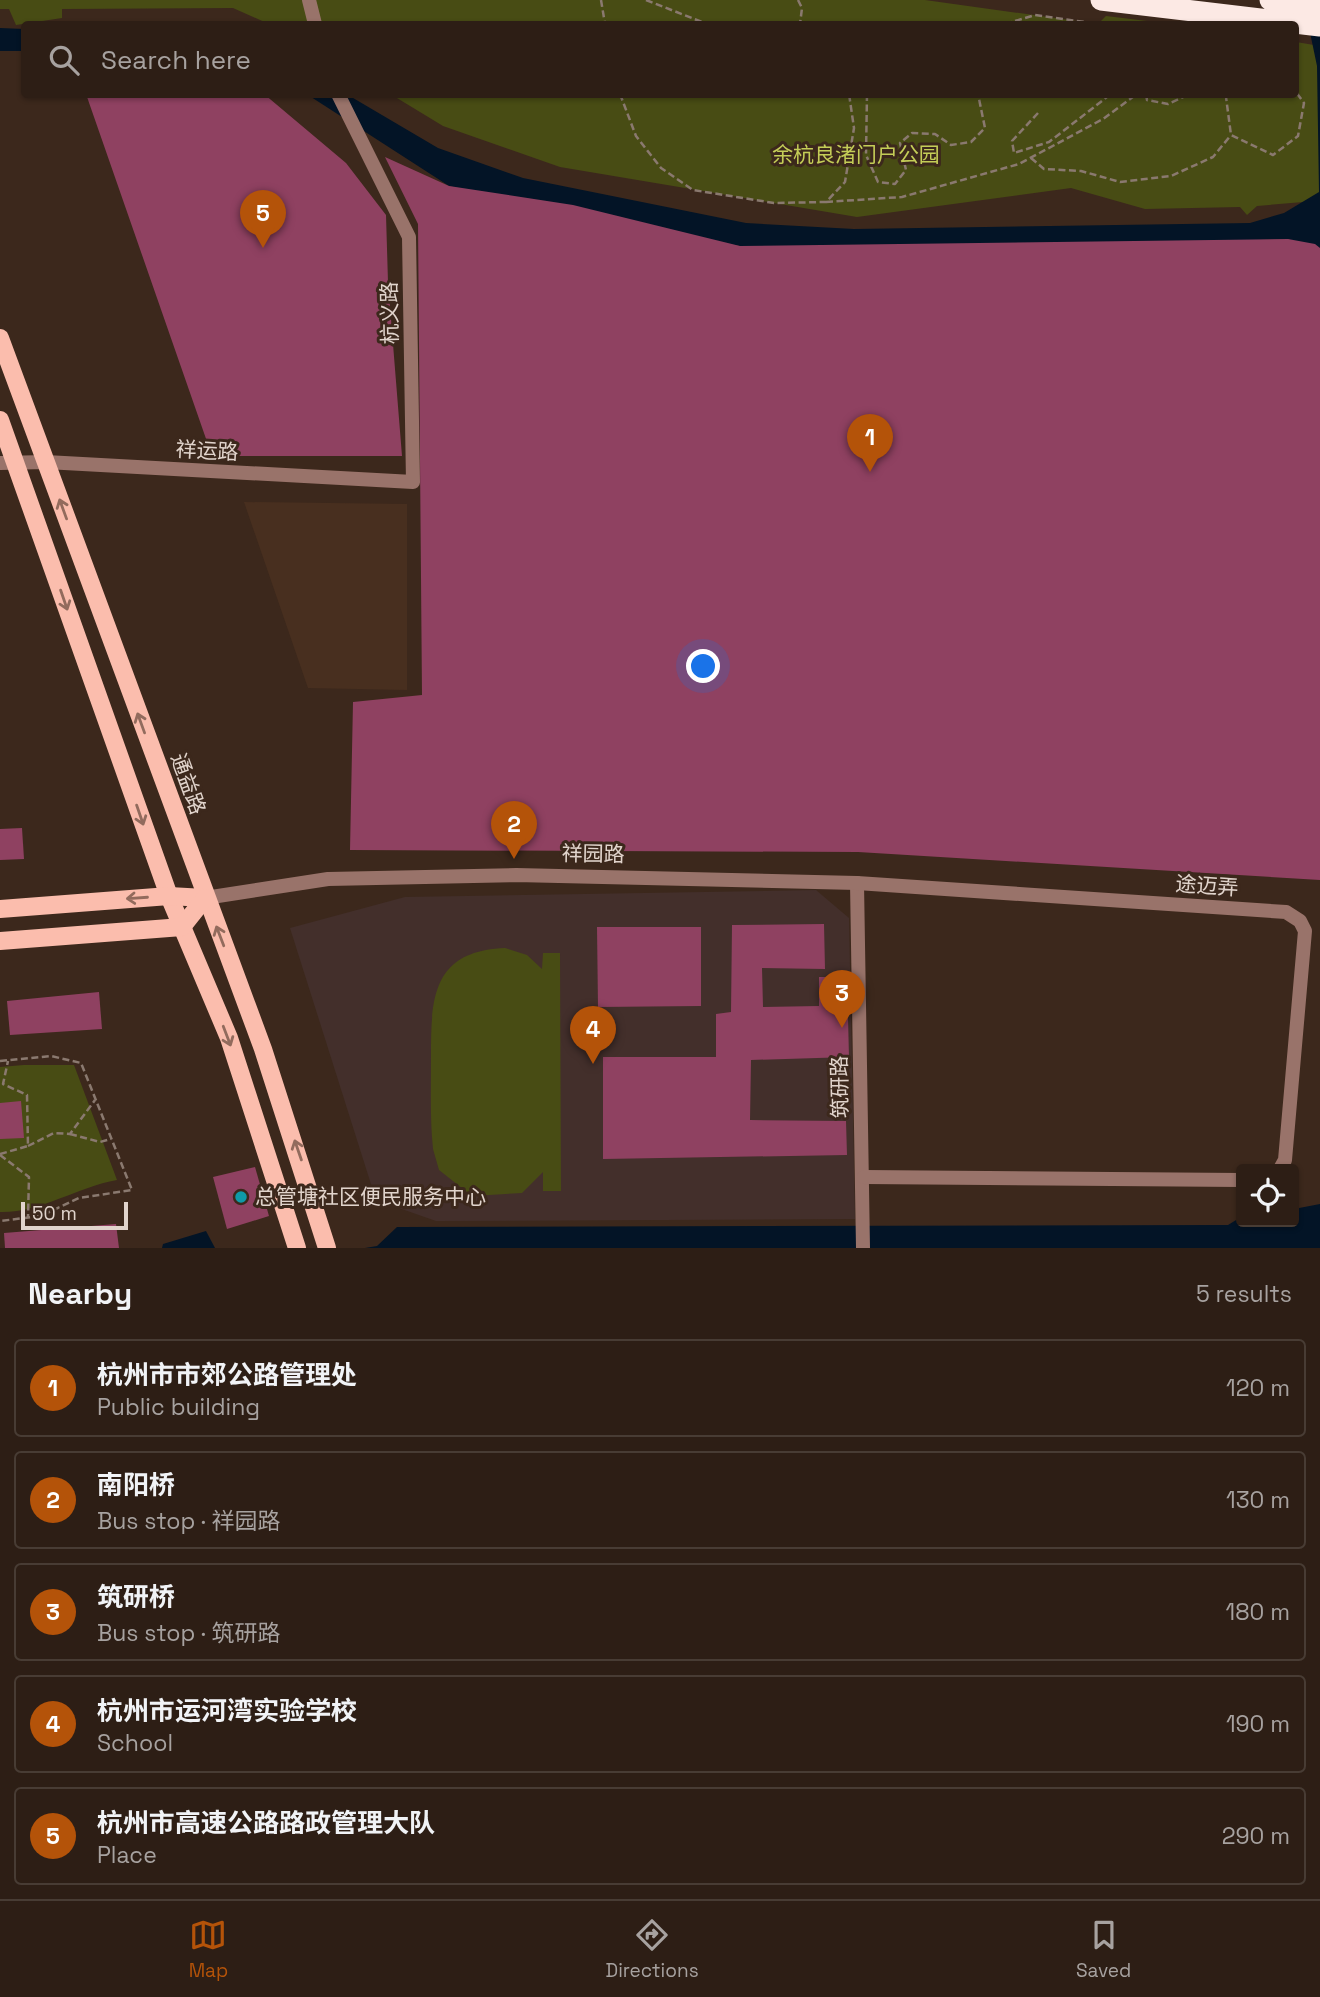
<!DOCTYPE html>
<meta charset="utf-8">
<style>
body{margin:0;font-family:"Space Grotesk","Noto Sans SC",sans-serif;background:#35271e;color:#f1f3f6}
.controls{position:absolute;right:21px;bottom:21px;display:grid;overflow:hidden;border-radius:7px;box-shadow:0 2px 5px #0004}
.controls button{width:63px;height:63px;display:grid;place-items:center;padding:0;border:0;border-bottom:2px solid #483c34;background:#2d1e15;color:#f1f3f6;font:35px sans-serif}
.scale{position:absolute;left:21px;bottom:18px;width:107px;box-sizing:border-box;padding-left:7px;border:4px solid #e1d4cc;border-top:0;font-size:19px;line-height:24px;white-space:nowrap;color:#e1d4cc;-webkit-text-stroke:5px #3c281c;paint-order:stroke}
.you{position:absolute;left:704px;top:667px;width:24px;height:24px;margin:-18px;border:5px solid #fff;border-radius:50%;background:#1a73e8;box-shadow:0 0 0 10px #1a73e833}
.badge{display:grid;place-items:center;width:46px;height:46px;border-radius:50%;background:#b45309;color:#fff;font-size:23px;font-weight:700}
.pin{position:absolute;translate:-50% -58px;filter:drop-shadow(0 2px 4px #0008)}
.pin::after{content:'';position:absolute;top:37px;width:24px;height:21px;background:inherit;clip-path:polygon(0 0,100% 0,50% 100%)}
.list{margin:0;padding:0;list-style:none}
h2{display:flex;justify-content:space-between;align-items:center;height:91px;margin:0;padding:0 28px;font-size:30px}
h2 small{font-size:23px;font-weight:400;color:#a7a2a0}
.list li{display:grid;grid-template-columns:46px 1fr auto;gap:21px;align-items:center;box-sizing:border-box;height:98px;margin:0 14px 14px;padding:0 14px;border:2px solid #483c34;border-radius:7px}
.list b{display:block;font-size:26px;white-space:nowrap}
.list p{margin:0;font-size:23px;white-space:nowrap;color:#a7a2a0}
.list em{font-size:23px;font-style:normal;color:#a7a2a0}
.icon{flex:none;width:38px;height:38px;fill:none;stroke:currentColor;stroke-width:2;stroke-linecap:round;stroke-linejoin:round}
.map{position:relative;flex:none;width:1320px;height:1248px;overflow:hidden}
.search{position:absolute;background:#2d1e15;box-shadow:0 2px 5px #0004;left:21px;right:21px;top:21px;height:77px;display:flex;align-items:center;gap:18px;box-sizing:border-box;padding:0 24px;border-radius:7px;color:#a7a2a0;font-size:26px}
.sheet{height:651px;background:#2d1e15}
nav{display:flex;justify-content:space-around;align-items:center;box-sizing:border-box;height:98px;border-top:2px solid #483c34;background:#2d1e15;font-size:19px;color:#a7a2a0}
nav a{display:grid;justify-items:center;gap:4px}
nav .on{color:#b45309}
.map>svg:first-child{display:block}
.built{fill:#482f1f}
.education{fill:#432f2b}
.green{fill:#484c14}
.water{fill:#031426}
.building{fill:#8f4161}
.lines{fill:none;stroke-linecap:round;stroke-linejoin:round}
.path{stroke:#8a796f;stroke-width:2.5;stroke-dasharray:7 3.5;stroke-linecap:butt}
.minor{stroke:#99736a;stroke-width:14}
.major{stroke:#fbbdad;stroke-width:18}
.highway{stroke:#fce9e4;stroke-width:21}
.oneway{stroke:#926b5d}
.culture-dot{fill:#0f9aa8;stroke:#3c281c;stroke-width:2.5}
.labels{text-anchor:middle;stroke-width:6;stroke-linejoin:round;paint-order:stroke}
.park-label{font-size:21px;fill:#c4cd57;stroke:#3c281c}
.street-label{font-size:21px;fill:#e1d4cc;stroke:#3c281c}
.poi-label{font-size:21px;fill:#e1d4cc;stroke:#3c281c;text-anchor:start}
</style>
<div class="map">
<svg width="1320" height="1248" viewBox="0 0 1320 1248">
<rect width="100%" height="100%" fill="#3c281c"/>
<polygon class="built" points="244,502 407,504 407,690 308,688"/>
<polygon class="education" points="816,890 849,918 855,1219 436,1221 376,1200 290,928 405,897"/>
<g class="green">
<polygon points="0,0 925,0 1098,24 1106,16 1172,24 269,24 233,8 62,9 62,18 16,25 9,9 0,9"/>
<polygon points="1296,42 1320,46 1320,214 1303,202 1257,206 1247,215 1240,207 1145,209 1071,188 857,217 560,167 443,126 392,95 1296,94"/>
<path d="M505,948L527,955L542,969L543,953H560L561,1191H543V1172L522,1193L472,1196L439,1170L433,1149C430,1120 431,1092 431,1063C431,1003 429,951 505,948Z"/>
<path d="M24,1065H74L117,1180C77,1187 40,1213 0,1212V1067Z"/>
</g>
<g class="water">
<polygon points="1320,0 1320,248 1287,239 995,250 794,252 740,246 643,230 449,186 308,95 348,95 438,148 523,178 746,223 854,229 1250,223 1284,213 1319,192 1317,66 1307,18"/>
<polygon points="0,28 24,29 24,51 0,51"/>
<polygon points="1320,1204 1320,1248 365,1248 377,1246 397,1227 1228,1225 1241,1217 1241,1222 1294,1222 1294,1209"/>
<polygon points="206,1231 215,1248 162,1248 163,1244"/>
</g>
<g class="building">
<polygon points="86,94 264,94 346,163 386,215 388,282 402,456 212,456"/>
<polygon points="385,157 449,186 573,205 740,246 1288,239 1315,244 1320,248 1320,880 858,852 350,850 353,702 422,695 418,224"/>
<polygon points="22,828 24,859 0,860 0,829"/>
<polygon points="824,924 825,969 762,968 763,1007 819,1006 819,977 847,977 849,1057 751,1060 750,1120 846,1121 847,1155 603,1159 603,1057 716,1057 716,1014 731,1012 732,925"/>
<polygon points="597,927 701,927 701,1006 598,1007"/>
<polygon points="99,992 102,1029 10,1035 7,1001"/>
<polygon points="21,1101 24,1138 0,1139 0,1103"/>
<polygon points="255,1167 269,1216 227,1229 213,1177"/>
<polygon points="116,1224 119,1248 5,1248 4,1233"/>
</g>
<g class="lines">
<g class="path">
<polyline points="601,0 605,24"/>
<polyline points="646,0 707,24"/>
<polyline points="798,0 802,8 800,24"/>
<polyline points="1005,24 1035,15 1099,24"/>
<polyline points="620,94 636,136 661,168 693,190 774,203 826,202 845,182 854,128 849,94"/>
<polyline points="867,94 866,155 878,182 895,184 906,170 900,143 912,133 935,134 951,145 971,142 985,128 978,94"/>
<polyline points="1146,94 1147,100 1168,104 1190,94"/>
<polyline points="1213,94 1226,97 1231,135 1273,155 1298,136 1304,103 1296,92"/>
<polyline points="1038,113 1012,141 1014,153 1049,142 1111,94"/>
<polyline points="1031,158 1044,169 1081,171 1120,182 1171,176 1213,157 1231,135"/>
<polyline points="826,202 902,197 1019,164 1103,119 1137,94"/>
<polyline points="0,1061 51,1056 81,1063 132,1190 79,1198 41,1216 0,1221"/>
<polyline points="70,1134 100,1142 111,1139"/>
<polyline points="28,1146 54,1133 70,1134 95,1100"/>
<polyline points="0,1154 28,1146 27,1095 3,1084 8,1061"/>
<polyline points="0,1155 29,1177 28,1217"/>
</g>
<g class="minor">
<polyline points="309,0 315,24"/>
<polyline points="0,463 46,462 413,482 409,237 338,94"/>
<polyline points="857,883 863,1248"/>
<polyline points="205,898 328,879 516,875 857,883 1286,912 1300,921 1305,931 1285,1160 1280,1169"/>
<polyline points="864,1177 1241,1180"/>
</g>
<g class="major">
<polyline points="0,338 263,1049 327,1248"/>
<polyline points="0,420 169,896 229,1038 297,1248"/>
<polyline points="0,909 169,896 205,898"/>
<polyline points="0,941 182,927 205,898"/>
</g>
<g class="highway">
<polyline points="1101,0 1320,26"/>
<polyline points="1270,0 1320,6"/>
</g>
</g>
<defs><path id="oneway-shaft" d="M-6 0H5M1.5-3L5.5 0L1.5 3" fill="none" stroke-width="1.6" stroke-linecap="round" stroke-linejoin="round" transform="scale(1.75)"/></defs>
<g class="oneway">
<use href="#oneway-shaft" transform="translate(63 509) rotate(-110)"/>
<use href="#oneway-shaft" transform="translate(64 600) rotate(71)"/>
<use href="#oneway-shaft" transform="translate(141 723) rotate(-110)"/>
<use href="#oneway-shaft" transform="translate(140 815) rotate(71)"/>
<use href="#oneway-shaft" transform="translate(137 898) rotate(176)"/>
<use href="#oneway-shaft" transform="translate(220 936) rotate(-111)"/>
<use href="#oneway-shaft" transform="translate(227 1036) rotate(69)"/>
<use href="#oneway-shaft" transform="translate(298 1150) rotate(-109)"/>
</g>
<circle class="culture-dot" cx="241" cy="1197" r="7"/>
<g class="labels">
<g class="park-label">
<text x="856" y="162">余杭良渚门户公园</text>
</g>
<g class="street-label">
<text transform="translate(390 313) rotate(-91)" y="7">杭义路</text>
<text transform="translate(207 451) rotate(3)" y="7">祥运路</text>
<text transform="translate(188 784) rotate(70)" y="7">通益路</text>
<text transform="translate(593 854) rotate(1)" y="7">祥园路</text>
<text transform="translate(1207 886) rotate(4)" y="7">途迈弄</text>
<text transform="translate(840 1087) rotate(-91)" y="7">筑研路</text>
</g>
<g class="poi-label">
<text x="255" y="1204">总管塘社区便民服务中心</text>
</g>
</g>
</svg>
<div class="controls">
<button><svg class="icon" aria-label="locate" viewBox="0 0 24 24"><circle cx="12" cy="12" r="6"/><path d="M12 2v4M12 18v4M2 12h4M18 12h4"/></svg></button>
</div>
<div class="scale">50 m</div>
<div class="you"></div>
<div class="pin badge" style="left:870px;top:472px">1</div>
<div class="pin badge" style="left:514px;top:859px">2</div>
<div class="pin badge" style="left:842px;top:1028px">3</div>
<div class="pin badge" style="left:593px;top:1064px">4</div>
<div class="pin badge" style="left:263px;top:248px">5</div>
<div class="search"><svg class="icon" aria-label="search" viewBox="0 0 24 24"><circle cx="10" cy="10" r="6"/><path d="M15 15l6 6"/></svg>Search here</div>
</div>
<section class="sheet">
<h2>Nearby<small>5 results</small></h2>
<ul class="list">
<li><span class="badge">1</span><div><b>杭州市市郊公路管理处</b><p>Public building</p></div><em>120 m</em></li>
<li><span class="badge">2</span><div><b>南阳桥</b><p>Bus stop · 祥园路</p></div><em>130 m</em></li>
<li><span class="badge">3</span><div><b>筑研桥</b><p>Bus stop · 筑研路</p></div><em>180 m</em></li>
<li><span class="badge">4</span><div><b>杭州市运河湾实验学校</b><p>School</p></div><em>190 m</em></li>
<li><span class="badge">5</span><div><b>杭州市高速公路路政管理大队</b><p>Place</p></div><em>290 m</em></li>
</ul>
</section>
<nav>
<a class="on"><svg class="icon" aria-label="map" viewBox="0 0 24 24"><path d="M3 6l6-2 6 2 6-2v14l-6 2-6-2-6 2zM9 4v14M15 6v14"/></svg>Map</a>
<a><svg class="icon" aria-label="directions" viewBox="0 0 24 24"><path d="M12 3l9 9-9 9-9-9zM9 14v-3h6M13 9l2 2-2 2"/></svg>Directions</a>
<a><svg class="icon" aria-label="saved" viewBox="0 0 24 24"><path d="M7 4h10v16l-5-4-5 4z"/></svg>Saved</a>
</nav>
